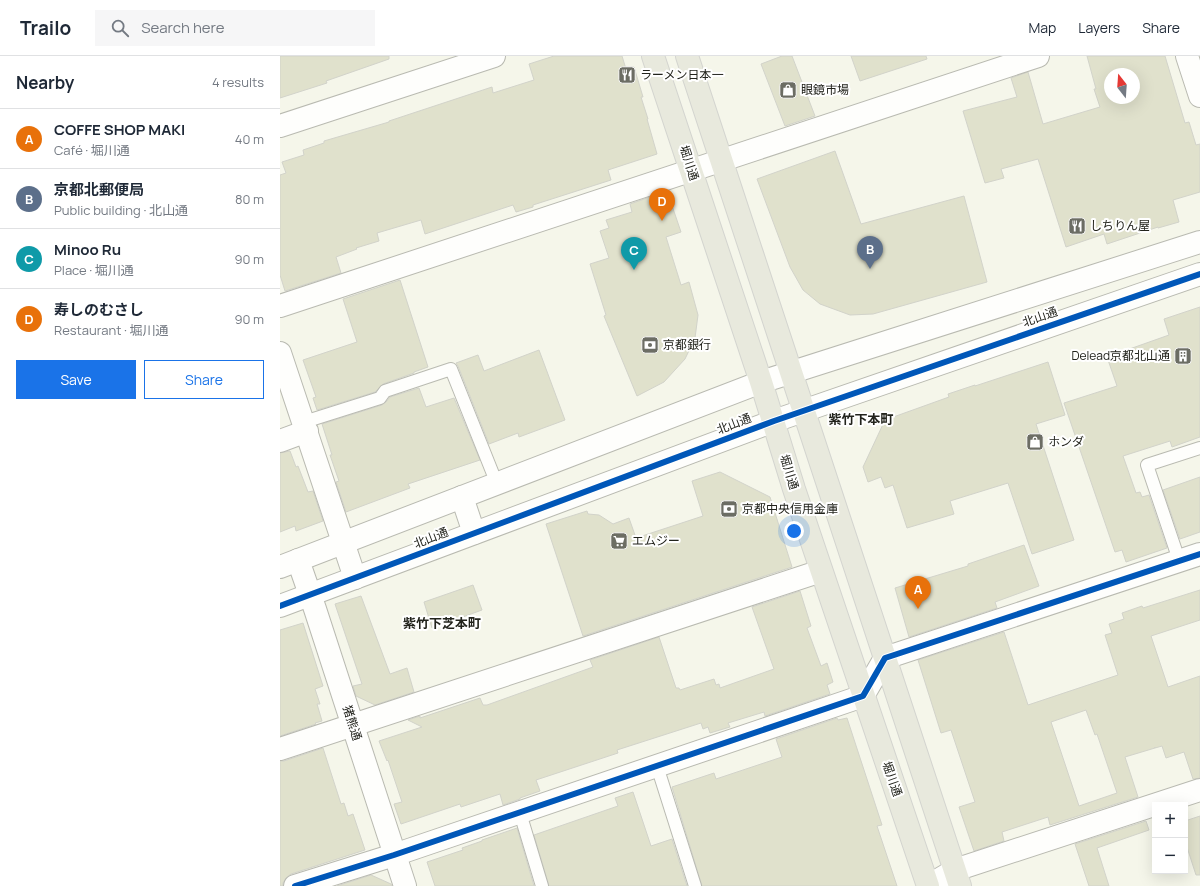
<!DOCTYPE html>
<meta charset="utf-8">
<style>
body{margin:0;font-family:Manrope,"Noto Sans JP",sans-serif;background:#f6f6f7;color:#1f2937}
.controls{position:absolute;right:12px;bottom:12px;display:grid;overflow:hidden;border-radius:0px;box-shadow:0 4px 16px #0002}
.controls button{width:36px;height:36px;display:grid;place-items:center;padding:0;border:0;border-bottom:1px solid #e0e1e3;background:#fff;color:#1f2937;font:20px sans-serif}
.compass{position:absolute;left:824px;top:12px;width:36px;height:36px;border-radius:50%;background:#fff;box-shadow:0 4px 16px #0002;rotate:343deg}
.you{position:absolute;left:514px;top:475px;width:14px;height:14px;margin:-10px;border:3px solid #fff;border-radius:50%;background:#1a73e8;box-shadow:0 0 0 6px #1a73e833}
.badge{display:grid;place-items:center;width:26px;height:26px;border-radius:50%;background:#1a73e8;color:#fff;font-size:13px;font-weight:700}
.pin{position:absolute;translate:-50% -33px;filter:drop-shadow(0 1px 2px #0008)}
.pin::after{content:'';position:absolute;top:21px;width:14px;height:12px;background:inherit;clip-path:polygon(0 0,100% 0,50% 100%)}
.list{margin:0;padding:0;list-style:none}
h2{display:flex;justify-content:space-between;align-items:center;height:52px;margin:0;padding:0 16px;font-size:17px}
h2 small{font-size:13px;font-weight:400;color:#747a83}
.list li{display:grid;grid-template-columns:26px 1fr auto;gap:12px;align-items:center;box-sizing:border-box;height:60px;padding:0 16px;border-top:1px solid #e0e1e3}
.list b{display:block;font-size:15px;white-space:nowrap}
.list p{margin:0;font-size:13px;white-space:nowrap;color:#747a83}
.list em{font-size:13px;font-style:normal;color:#747a83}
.actions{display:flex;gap:8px;padding:12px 16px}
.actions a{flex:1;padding:9px 0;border:1px solid #1a73e8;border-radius:0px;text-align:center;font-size:14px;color:#1a73e8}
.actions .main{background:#1a73e8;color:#fff}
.icon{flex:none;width:22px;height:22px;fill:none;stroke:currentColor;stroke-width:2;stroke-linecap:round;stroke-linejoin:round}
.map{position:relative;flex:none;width:920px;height:830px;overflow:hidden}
header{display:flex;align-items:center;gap:24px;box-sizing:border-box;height:56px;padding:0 20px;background:#fff;border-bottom:1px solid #e0e1e3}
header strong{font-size:19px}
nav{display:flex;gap:22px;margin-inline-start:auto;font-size:14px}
.search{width:280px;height:36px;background:#f6f6f7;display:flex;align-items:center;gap:10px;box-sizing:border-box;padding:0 14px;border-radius:0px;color:#747a83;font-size:15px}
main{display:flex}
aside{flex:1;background:#fff}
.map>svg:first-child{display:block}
.building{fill:#e0e1cc;stroke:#d2d3ca;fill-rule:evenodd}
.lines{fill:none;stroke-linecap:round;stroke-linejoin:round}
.service-casing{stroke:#b9bab1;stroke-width:14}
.minor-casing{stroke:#b9bab1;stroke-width:24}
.tertiary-casing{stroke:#b9bab1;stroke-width:24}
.primary-casing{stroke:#d3d4cf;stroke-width:24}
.service{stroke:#fefefc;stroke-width:12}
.minor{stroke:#fefefc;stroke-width:22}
.tertiary{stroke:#fefefc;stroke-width:22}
.primary{stroke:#e8e9dd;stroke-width:22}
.cycleway-casing{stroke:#fff;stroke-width:8}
.cycleway{stroke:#0057b8;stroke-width:6}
.labels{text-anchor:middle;stroke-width:4;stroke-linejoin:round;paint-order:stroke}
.poi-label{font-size:12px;fill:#22231c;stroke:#fff;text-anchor:start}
.street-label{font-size:12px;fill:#22231c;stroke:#fff}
.neighbourhood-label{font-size:13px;font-weight:bold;fill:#22231c;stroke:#fff}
</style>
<header>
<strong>Trailo</strong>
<div class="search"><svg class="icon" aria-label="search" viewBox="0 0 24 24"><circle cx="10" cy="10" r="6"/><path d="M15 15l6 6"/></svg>Search here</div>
<nav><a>Map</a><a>Layers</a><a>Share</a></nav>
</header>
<main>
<aside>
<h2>Nearby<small>4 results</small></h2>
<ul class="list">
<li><span class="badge" style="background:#e8710a">A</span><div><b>COFFE SHOP MAKI</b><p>Café · 堀川通</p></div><em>40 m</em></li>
<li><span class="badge" style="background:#5c6f8a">B</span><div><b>京都北郵便局</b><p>Public building · 北山通</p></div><em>80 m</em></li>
<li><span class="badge" style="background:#0f9aa8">C</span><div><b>Minoo Ru</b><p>Place · 堀川通</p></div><em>90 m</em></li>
<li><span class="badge" style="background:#e8710a">D</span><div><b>寿しのむさし</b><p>Restaurant · 堀川通</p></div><em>90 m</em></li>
</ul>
<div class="actions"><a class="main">Save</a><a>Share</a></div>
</aside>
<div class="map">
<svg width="920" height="830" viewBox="0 0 920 830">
<rect width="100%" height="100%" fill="#f5f6ea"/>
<g class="building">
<polygon points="0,0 109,0 109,3 46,25 47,27 0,42"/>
<polygon points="274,0 342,0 346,13 354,11 363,41 361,41 368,63 367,63 377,98 328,114 331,124 253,149 253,151 236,156 233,149 145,178 141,164 97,177 99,185 76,192 77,193 56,201 61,217 5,235 0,219 0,119 6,117 2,106 24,99 23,94 44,87 44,85 109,66 109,65 212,31 213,37 254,24 249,8"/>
<polygon points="502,0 512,0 535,60 505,70 481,8"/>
<polygon points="571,0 646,0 647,3 580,25"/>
<path d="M807,0H885L905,67L909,66L916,89L920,88V136L893,144L899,166L878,172V171L827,188L824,178L786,191L758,103L721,113L724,122L705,127L683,55L737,41L731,22L748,16L763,68L820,51L814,33H816ZM830,18H854V42H830Z"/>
<polygon points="555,95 581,168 684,140 707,226 593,258 570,259 540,248 523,234 510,211 477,123"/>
<polygon points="387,135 401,176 386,181 401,229 409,226 418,259 415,282 405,303 384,326 357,340 324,260 326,259 310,208 329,202 320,175 329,172 326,164 352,156 350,148"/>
<polygon points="120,224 148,311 134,316 134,317 103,328 95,336 37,354 33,342 36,341 23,304 77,286 63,243"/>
<polygon points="920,251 920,381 892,391 890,385 843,400 856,437 860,436 862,441 869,439 887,492 846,506 842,494 835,496 784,347 837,330 827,301 889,279 884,263"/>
<polygon points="259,294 285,364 239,381 238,377 209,388 178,310 176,307 198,299 204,315"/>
<polygon points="768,306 785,359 756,368 794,484 752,498 728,427 670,445 674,458 627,472 613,429 605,432 601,421 588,426 583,411 605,364 669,341 668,338 695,329 695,330"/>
<polygon points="139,332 146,351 174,342 200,404 128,428 130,432 66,456 56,426 59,425 50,399 52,399 42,368 102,349 106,346 110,341"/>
<polygon points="10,395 16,411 18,410 28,436 33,435 43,465 16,475 15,470 0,476 0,397"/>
<polygon points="440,416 490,441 512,511 303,580 266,468 307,455 308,458 319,459 333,468 349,462 356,482 423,460 412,425"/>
<polygon points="920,421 920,476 900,483 883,434"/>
<polygon points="744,489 759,530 715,546 717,552 629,581 615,532 688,510 688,508"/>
<polygon points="193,529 202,554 152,572 144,546"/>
<path d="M920,534V564L871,580L888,631L920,620V722L913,723L904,696L886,702L882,690L875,692V691V692L845,701L858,741L770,769L768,761L722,776L724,785L694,795L679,751L695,746L671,674L661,677L638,604L724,576L748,649L838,619L825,579L832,577L829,568L844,563L842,557L862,550L863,552ZM806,654L815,679L817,678L837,737L799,750L771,666Z"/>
<polygon points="520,535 531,570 527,572 541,610 547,607 553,626 547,629 550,638 485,660 484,656 448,667 450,671 430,677 428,671 423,673 421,667 337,694 338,697 256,724 260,735 240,742 240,743 223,749 220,738 181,751 180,748 121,768 114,748 122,746 108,704 107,705 99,685 142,671 128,664 140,660 140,662 200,642 203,649 207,649 313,611 310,604 379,581 396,632 399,632 400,634 434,623 436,629 439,628 440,632 494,613 472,551"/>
<polygon points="81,540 110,618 127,612 134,636 95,649 76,640 73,630 82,628 55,548"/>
<polygon points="23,567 43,630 35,633 40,648 37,648 42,665 35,667 36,668 0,680 0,574"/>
<polygon points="557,662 558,664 567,662 602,769 597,770 617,830 422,830 392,731 434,717 436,723 502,701 496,683"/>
<polygon points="43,692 61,748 64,747 68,760 73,758 85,794 11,818 6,822 3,827 3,830 0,830 0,705 4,705"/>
<polygon points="353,736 371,790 392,783 407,830 269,830 254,779 338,750 335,742"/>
<polygon points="920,760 920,819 916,819 905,785 905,765"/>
<polygon points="866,765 869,774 817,792 829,830 809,830 795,788"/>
<polygon points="237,772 254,830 155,830 147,806 183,794 182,792 202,785 202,784"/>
<polygon points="91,819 111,828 112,830 57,830"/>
</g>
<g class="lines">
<defs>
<g id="service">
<polyline points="24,366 100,342 105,335 171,313 217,428"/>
<polyline points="899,504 867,409 920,392"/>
<polyline points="377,710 415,830"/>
<polyline points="240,757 262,830"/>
</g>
<g id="minor">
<polyline points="907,0 920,40"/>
<polyline points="0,70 214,0"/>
<polyline points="0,250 758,0"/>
<polyline points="0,297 75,522"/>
<polyline points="0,385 27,375"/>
<polyline points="18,504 35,553 125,830"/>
<polyline points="0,693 541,515"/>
<polyline points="15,830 114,799 583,640 605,602 920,498"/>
<polyline points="648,830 675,814 920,734"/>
</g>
<g id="tertiary">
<polyline points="182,441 194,477"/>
<polyline points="0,511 481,326 920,186"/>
<polyline points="0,550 494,365 920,218"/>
</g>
<g id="primary">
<polyline points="373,0 481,326 514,433 648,830"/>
<polyline points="407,0 680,830"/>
</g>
</defs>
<use href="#service" class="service-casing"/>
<use href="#minor" class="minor-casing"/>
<use href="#tertiary" class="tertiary-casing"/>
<use href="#primary" class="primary-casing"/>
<use href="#service" class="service"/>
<use href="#minor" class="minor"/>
<use href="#tertiary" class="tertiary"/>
<use href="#primary" class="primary"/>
<defs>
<g id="cycleway">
<polyline points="0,550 494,365 920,218"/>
<polyline points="15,830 114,799 583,640 605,602 920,498"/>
</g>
</defs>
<use href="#cycleway" class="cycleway-casing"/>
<use href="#cycleway" class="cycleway"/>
</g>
<defs>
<symbol id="restaurant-square" viewBox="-11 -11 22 22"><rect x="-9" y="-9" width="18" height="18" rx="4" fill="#6c6d64" stroke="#fff"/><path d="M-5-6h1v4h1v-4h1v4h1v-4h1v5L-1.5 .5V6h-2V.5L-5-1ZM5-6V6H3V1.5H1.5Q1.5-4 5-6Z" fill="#fff"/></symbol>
<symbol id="shop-square" viewBox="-11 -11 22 22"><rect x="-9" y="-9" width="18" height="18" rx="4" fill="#6c6d64" stroke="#fff"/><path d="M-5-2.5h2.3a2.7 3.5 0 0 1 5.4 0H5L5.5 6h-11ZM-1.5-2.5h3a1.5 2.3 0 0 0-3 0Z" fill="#fff"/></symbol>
<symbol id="bank-square" viewBox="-11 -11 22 22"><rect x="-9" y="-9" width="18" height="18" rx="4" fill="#6c6d64" stroke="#fff"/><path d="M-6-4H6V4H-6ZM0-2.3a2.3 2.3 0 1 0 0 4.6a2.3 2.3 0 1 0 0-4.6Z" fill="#fff"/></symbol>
<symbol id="building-square" viewBox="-11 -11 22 22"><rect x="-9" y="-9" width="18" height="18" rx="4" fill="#6c6d64" stroke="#fff"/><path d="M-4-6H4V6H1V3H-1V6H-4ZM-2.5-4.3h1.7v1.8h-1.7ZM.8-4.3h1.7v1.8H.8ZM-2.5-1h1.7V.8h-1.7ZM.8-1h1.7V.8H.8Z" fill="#fff"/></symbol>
<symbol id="supermarket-square" viewBox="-11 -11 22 22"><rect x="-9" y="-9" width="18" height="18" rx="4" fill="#6c6d64" stroke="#fff"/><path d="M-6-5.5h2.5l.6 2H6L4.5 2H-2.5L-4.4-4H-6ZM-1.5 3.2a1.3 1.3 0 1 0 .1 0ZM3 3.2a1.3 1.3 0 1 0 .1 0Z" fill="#fff"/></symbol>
</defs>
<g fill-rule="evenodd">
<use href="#restaurant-square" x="337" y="9" width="20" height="20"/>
<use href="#shop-square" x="498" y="24" width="20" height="20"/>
<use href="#restaurant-square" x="787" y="160" width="20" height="20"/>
<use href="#bank-square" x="360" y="279" width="20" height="20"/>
<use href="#building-square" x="893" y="290" width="20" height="20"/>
<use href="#shop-square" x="745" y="376" width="20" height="20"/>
<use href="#bank-square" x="439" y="443" width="20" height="20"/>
<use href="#supermarket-square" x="329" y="475" width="20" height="20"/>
</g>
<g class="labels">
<g class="poi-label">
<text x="360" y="23">ラーメン日本一</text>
<text x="521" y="38">眼鏡市場</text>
<text x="810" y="174">しちりん屋</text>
<text x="383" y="293">京都銀行</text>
<text x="890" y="304" text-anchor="end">Delead京都北山通</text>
<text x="768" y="390">ホンダ</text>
<text x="462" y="457">京都中央信用金庫</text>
<text x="352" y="489">エムジー</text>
</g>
<g class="street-label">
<text transform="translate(409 107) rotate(72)" y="4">堀川通</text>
<text transform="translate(760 261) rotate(-19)" y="4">北山通</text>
<text transform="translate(454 368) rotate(-21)" y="4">北山通</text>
<text transform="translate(509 416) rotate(73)" y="4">堀川通</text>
<text transform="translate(151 482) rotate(-21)" y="4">北山通</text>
<text transform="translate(72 667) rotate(72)" y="4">猪熊通</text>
<text transform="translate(612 723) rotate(71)" y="4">堀川通</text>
</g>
<g class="neighbourhood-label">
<text x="581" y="368">紫竹下本町</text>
<text x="162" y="572">紫竹下芝本町</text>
</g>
</g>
</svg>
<div class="controls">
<button>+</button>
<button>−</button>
</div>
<svg class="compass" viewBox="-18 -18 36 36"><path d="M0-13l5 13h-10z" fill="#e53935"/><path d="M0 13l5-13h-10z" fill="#747a83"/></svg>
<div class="you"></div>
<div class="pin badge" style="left:638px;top:553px;background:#e8710a">A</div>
<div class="pin badge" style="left:590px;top:213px;background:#5c6f8a">B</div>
<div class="pin badge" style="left:354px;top:214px;background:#0f9aa8">C</div>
<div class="pin badge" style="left:382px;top:165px;background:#e8710a">D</div>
</div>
</main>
